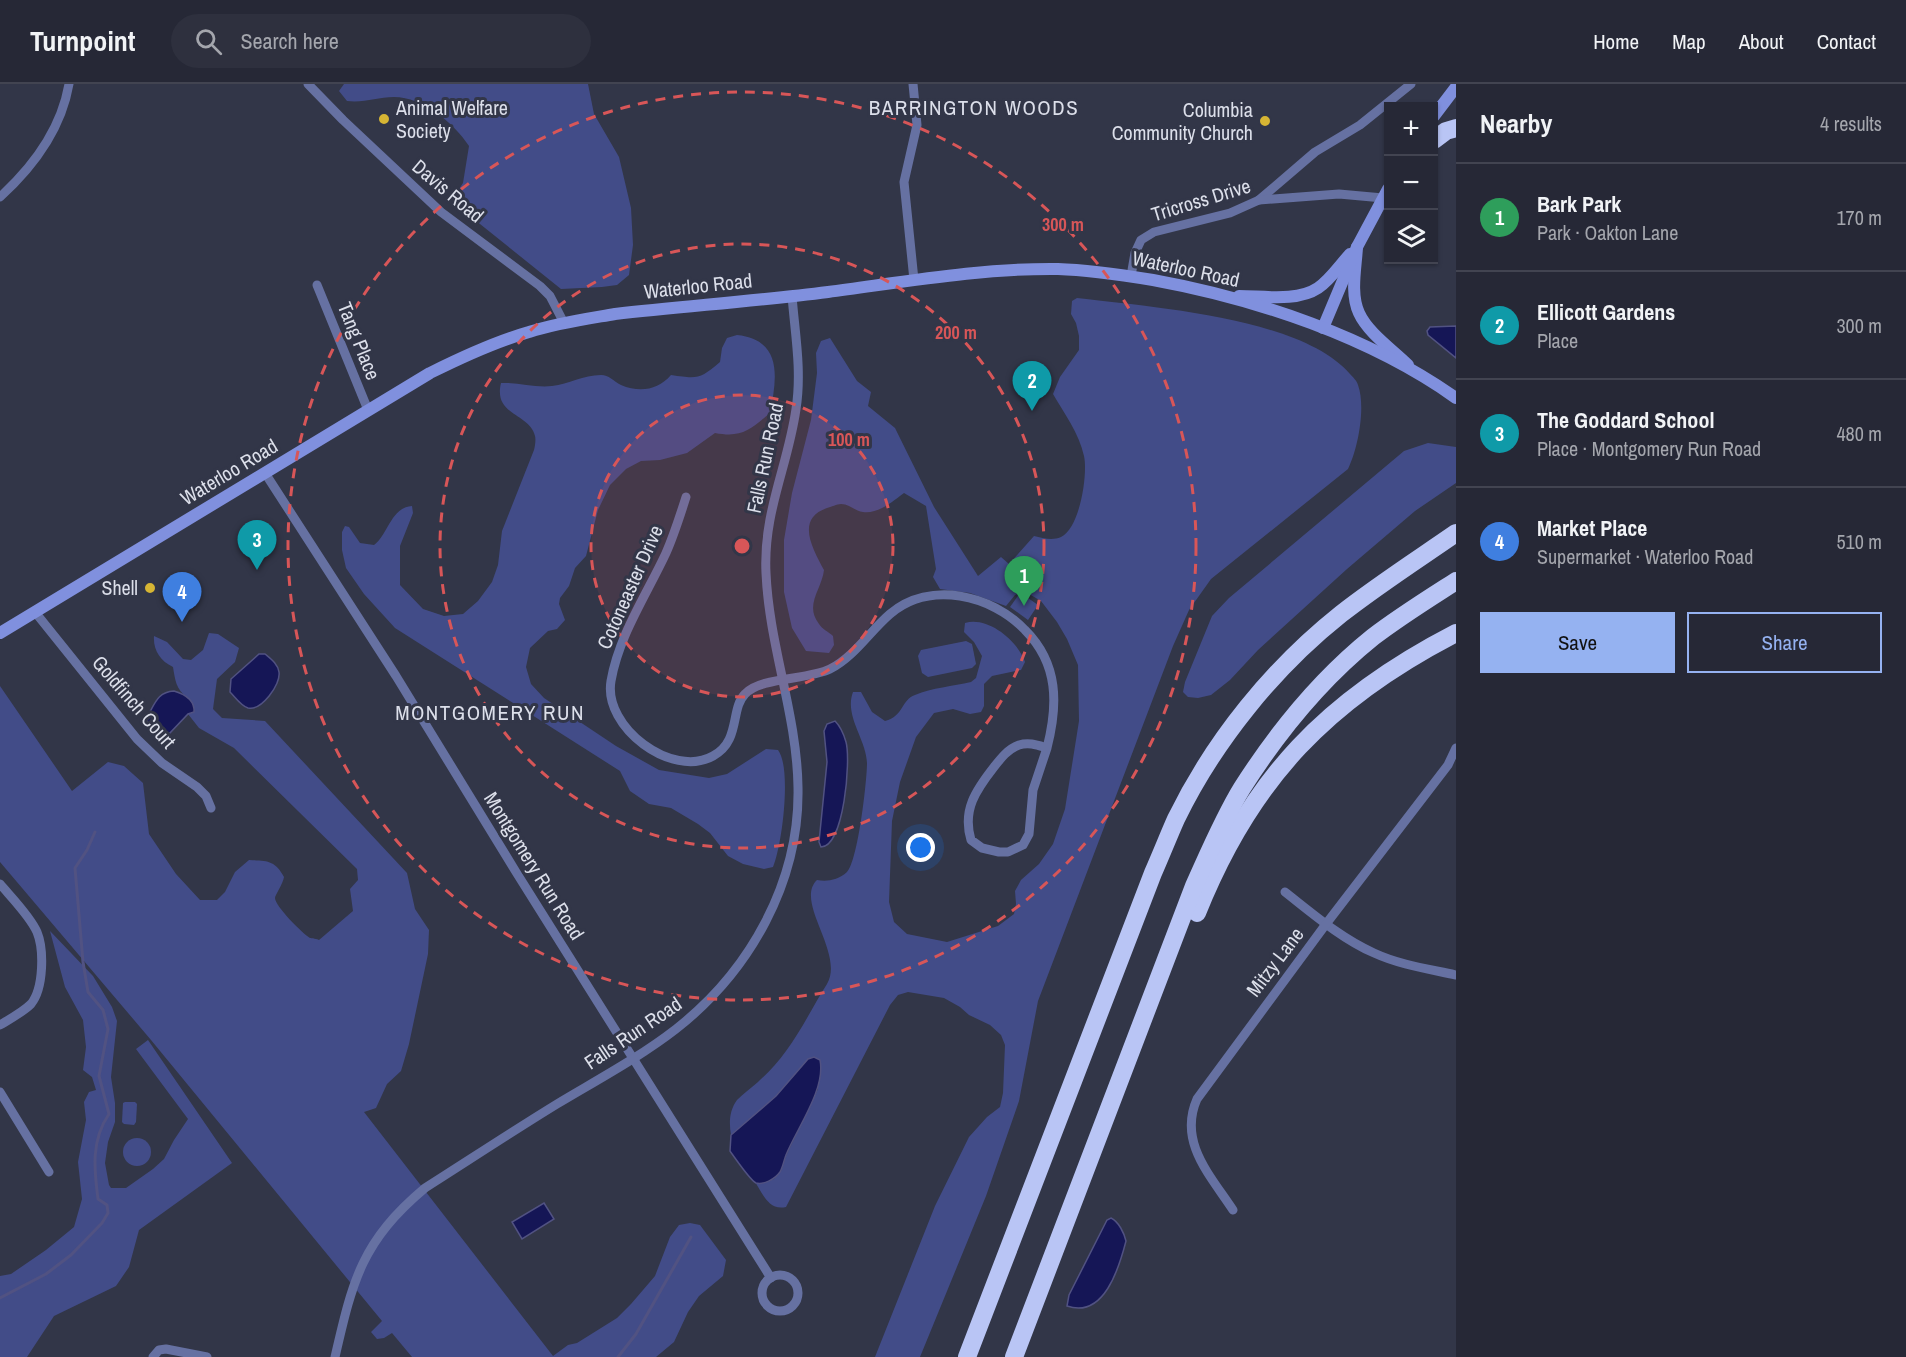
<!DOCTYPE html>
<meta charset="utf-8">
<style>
body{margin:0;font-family:"Archivo Narrow",sans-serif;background:#2e303e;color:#f1f3f6}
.controls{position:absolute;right:18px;top:18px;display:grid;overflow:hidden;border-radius:0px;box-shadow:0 2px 4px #0004}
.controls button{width:54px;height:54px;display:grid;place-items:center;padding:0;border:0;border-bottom:2px solid #424451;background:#262836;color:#f1f3f6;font:30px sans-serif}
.you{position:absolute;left:921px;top:764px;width:21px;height:21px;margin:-15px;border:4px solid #fff;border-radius:50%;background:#1a73e8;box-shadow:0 0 0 9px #1a73e833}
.badge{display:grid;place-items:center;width:39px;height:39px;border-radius:50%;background:#95b2f1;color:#fff;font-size:20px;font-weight:700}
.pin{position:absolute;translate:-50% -50px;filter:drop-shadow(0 2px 3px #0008)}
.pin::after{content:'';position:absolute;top:32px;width:21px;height:18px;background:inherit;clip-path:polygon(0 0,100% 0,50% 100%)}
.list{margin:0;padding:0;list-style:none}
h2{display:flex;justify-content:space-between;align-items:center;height:78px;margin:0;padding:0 24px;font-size:26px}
h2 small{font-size:20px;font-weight:400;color:#a4a6ad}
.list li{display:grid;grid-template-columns:39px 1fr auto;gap:18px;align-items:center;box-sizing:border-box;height:108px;padding:0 24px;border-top:2px solid #424451}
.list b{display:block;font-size:22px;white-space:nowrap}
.list p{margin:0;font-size:20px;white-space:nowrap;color:#a4a6ad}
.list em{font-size:20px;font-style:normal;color:#a4a6ad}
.actions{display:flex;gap:12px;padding:18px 24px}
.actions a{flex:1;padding:14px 0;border:2px solid #95b2f1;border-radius:0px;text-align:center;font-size:21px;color:#95b2f1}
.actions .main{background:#95b2f1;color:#111}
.icon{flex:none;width:33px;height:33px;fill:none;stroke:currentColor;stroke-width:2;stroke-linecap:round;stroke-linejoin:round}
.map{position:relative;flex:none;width:1456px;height:1273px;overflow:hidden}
header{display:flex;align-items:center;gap:36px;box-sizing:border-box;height:84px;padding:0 30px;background:#262836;border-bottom:2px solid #424451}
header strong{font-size:28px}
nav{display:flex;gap:33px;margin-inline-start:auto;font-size:21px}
.search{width:420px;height:54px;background:#2e303e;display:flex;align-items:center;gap:15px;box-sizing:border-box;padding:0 21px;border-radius:33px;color:#a4a6ad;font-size:22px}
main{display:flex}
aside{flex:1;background:#262836}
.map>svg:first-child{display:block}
.green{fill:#424c88}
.water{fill:#151656;stroke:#515282;stroke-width:1.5}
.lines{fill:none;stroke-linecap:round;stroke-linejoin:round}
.stream{stroke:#515282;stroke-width:3}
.street{stroke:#6671a2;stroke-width:9}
.secondary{stroke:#8090de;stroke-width:12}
.highway{stroke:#b9c5f5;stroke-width:18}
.ring{fill:none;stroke:#d85658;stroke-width:3;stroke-dasharray:10 8}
.poi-dot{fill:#d6b534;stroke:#323648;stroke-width:2}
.labels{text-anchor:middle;stroke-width:6;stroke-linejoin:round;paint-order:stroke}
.poi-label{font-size:20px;fill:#dcdfea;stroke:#323648;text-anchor:end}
.street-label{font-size:20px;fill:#dcdfea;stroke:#323648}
.neighbourhood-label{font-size:21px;letter-spacing:1.5px;fill:#dcdfea;stroke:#323648}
.centre{fill:#d85658;stroke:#323648;stroke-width:3}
.ring-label{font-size:18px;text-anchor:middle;font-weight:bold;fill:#d85658;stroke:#323648;stroke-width:6;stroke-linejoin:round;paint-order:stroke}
</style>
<header>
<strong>Turnpoint</strong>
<div class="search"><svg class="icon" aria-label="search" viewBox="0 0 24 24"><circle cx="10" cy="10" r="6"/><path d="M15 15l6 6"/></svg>Search here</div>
<nav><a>Home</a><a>Map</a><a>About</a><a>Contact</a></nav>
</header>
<main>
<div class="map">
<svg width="1456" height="1273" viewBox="0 0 1456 1273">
<rect width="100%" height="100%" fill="#323648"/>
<g class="green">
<path d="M344,0H588L594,30L619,73L631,124L633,161L629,191L617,201L602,203L561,205L465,128L458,117L459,105L463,99L469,62C454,39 423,13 394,13C377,13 365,19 347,17L339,7Z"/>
<path d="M1077,214C1150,223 1301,233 1350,290C1353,293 1357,297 1358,301C1366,323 1358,365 1348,385L1211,495L1189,526L1173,562L1038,917L1019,1017L986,1112L920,1273H875L935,1122L969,1053L987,1033L1000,1023L1003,1009L1005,961L1001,951L990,941L969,931L960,923L944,914L908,908L898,911L890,921L786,1123C769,1127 763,1110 755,1098L763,1099L774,1095L781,1087L786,1072L818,1005L808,975L776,1012L731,1051C729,1039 729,1027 737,1016C743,1010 751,1004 758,998C768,989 778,978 786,967C801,947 813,922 827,900C845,869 794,818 817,796C827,798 838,796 847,788C858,777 867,697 867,679C866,655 844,632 853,608H861L872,628L885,637C904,632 901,616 915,611C932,604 953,602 971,598L976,594L982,572L974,558L964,548L965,539C988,532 1018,557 1025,578L1021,586L992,592L984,600V622L981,628L970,630L953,625L934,629L916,653L900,698L892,737L889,818L894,838L907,850L947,858L998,842L1014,830L1016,820L1015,807L1021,796L1039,780L1053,760L1065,725L1079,637L1078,581L1067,555L1057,538L1041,517L1024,507L1021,509L1038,521L1028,536L1010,523L1020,509L1015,511L1006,522L970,509L940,505L933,493L936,485L926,422L904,409C892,418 878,430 863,428C855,427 849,420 841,420C837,420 831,423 827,424C795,435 813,465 824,486C822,505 804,521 819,540C822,545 829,548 833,552L834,561L829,569L806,567L792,544L784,508V456L792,409L811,336L817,289L816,269L821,257L830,254L857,297L871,308L868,322L895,344L934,423L978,492L1001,473L1009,480L1034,452C1043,454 1052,457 1061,453C1080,444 1088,390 1084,372C1079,349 1064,329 1053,310L1060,293L1079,266V252L1076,239L1071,230L1072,217Z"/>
<path d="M737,251C783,256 777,294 770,329C750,346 742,354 715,349L687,369L660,376L641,377L626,385L610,401L598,426L586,472L575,484L569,502L560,514L559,520L565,536L557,545L548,547L530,564L526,583L531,600L544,614L616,662L659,686L709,694L727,690L766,665L778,666C792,684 782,762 773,783L764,785L743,780L728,772L710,749L698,740L671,724L649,720L630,707L620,687L395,544L364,510L346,484L342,466V448L345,442L349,443L360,459L374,461C388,451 391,423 412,422L413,429L400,462V501L423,525L444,532L463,530L478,517L492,498L498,481L502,447L534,366C535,362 536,356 535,352C530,329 493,332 501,299C518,298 535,304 552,302C569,300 583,291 601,291C609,291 613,297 621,301C640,309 658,306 671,291C698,295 700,295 720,278L722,264L727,254Z"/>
<polygon points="1428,359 1456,363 1456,399 1415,427 1347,485 1258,566 1230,596 1211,611 1198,614 1188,613 1183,608 1185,598 1212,532 1229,514 1404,367"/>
<path d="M209,549L218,550L239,564L235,578L217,595L213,625L222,634L265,637L407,789L415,825L429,846L428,870L409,960L401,987L387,1000L376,1024L364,1028L553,1272L568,1261L577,1259L617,1234L631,1220L655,1192L670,1153L679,1141L690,1139L700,1141L726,1176L723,1192L699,1212L688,1228L674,1258L656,1273H412L392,1249L384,1254L377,1255L371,1248L382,1237L151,956L0,778V602L72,707L108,678L124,682L143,699L149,750L176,790L200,816H217L225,808L235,788L249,776C267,777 275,776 284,793C283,800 275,811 275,814C275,822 302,849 310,854C311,854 318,855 319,856L353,827L350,805L358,796L357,785L234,664L199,644L188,630L187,613C176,606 175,595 173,583C160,577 153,566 154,552L167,558L183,575L191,576L203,566Z"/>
<polygon points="966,557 972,560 976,580 972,584 928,593 922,589 918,572 921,566"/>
<polygon points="50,847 93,892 112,923 117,937 111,993 115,1019 115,1038 108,1058 105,1079 109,1101 111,1104 126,1104 153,1085 164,1075 174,1056 188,1035 136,965 148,956 232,1079 139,1146 129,1183 116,1202 54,1232 27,1273 0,1273 0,1192 11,1190 46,1166 74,1143 82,1115 78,1078 86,1036 84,1018 89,1008 96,1006 92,993 83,986 86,963 83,936 65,903"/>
<polygon points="125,1018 135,1018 137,1020 136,1038 134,1041 124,1040 122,1038 123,1019"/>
<circle cx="137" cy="1068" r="14"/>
</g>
<g class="water">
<polygon points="1456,242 1456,274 1428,251 1427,247 1430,243"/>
<path d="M259,570H265C271,575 278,580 279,588C281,601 261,627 248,624C241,622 235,613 230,608L231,595Z"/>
<path d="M174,607C184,610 195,616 194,628L188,630L168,651C157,654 152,645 147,637V633C155,620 157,608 174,607Z"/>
<path d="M835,637C840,642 844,651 846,658C851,676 844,763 821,763L819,758L827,678L824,647L827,640Z"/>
<path d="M814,973L820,976C826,1005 797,1044 786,1071C784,1076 783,1083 780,1088C775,1095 764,1101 756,1099C750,1096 735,1074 730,1067L731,1051L776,1012L808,975Z"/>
<polygon points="544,1119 554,1135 522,1155 512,1138"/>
<path d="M1111,1134C1119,1138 1124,1149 1126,1157C1119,1184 1104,1235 1067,1222L1069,1211L1107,1136Z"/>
</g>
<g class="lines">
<g class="stream">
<path d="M0,1214L46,1190L71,1171L102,1139L108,1129L107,1121L98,1115C94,1085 91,1056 109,1030L99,992L108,945L103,926L88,908L83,878L75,784L87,766L95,748"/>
<polyline points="618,1273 636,1250 691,1153"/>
</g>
<g class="street">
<polyline points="308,0 343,36 441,128 540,202 550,212 564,239"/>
<polyline points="913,0 917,41 904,98 914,196"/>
<path d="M0,113C34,82 61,46 69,0"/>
<polyline points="1259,116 1315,68 1360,41 1411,0"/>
<polyline points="1131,192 1135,169 1141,156 1154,148 1230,129 1259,116 1339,110 1383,114"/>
<polyline points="317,201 368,326"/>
<polyline points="265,389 396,592 516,788 771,1194"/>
<path d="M686,413C680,432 674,451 666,469C647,510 619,551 611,597C603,643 672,695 713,672C741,657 730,625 745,610C760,593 808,596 830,585C854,573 870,547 890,530C930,496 992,511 1025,546C1059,580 1058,621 1047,664C1037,661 1029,658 1019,661C1008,665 1001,674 994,683C976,706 962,726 971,756L982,764L999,768H1008L1023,761L1029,750L1033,706L1047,664"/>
<polyline points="35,528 137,655 162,679 197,703 206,712 211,724"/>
<path d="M0,800C11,813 30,832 37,848C44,865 44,904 31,920C23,928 10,935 0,941"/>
<path d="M1285,808C1313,830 1342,855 1374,869C1400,881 1429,885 1456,891"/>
<polyline points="0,1008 49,1088"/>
<path d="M1233,1126C1210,1091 1178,1058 1197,1015L1326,840L1448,681L1456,664"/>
<circle cx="780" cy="1209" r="18"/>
<polyline points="153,1273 159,1266 166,1265 207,1273"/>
<path d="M335,1273C353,1195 362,1157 425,1104C469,1076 513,1047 557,1020C597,996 640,973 676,945C750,887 800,798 798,703C797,631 769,561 766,489C763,428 788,382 796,325C802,287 795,250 792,212"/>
</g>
<g class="secondary">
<polyline points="1434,32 1456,3"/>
<path d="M1357,163C1356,183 1350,210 1359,229C1368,249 1393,266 1408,281"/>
<path d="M1239,212C1263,212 1297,218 1318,204C1330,196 1340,181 1350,170"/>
<polyline points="1323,244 1357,163 1388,105"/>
<path d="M0,549L430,289C462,273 494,258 529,248C557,239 586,235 615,230C686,222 757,217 828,208C904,198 982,184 1058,185C1090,186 1122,191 1153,196C1257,215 1370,253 1456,314"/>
</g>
<g class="highway">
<polyline points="1434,56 1446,47 1456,44"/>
<path d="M1197,829C1251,694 1328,615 1456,549"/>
<path d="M967,1273L1153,789C1161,771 1168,753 1176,735C1214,657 1273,584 1341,530C1378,501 1417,476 1456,449"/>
<path d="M1014,1273L1194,802C1209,769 1223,735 1242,704C1277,649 1322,594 1373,553C1399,533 1428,515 1456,497"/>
</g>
</g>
<circle cx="742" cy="462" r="151" fill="#d85658" fill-opacity=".12"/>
<g class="ring">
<circle cx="742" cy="462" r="151"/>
<circle cx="742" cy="462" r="302"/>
<circle cx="742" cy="462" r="454"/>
</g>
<g class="poi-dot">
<circle cx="384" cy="35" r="6"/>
<circle cx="1265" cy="37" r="6"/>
<circle cx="150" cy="504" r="6"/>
</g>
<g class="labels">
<g class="poi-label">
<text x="396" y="31" text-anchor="start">Animal Welfare<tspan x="396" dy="23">Society</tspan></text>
<text x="1253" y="33">Columbia<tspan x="1253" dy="23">Community Church</tspan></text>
<text x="138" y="511">Shell</text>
</g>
<g class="street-label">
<text transform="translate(448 107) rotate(40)" y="7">Davis Road</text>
<text transform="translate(1201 116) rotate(-17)" y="7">Tricross Drive</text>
<text transform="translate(1186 185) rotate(12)" y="7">Waterloo Road</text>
<text transform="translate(698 202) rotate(-6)" y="7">Waterloo Road</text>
<text transform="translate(359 257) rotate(68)" y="7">Tang Place</text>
<text transform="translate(765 374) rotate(-78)" y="7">Falls Run Road</text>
<text transform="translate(229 388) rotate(-31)" y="7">Waterloo Road</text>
<text transform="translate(630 503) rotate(-66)" y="7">Cotoneaster Drive</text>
<text transform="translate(134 618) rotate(49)" y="7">Goldfinch Court</text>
<text transform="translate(534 782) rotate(58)" y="7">Montgomery Run Road</text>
<text transform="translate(1275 878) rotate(-53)" y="7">Mitzy Lane</text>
<text transform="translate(633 949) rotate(-34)" y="7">Falls Run Road</text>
</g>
<g class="neighbourhood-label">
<text x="974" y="31">BARRINGTON WOODS</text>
<text x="490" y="636">MONTGOMERY RUN</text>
</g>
</g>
<circle cx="742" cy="462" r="9" class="centre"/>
<g class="ring-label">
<text x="1063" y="147">300 m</text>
<text x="956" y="255">200 m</text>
<text x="849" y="362">100 m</text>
</g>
</svg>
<div class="controls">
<button>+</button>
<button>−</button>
<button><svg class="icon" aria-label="layers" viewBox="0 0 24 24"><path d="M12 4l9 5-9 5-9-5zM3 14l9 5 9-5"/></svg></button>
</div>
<div class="you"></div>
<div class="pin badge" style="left:1024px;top:522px;background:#2e9e5b">1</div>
<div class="pin badge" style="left:1032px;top:327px;background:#0f9aa8">2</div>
<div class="pin badge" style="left:257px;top:486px;background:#0f9aa8">3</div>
<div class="pin badge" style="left:182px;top:538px;background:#3f7fe0">4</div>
</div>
<aside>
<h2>Nearby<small>4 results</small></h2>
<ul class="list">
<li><span class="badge" style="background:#2e9e5b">1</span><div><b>Bark Park</b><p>Park · Oakton Lane</p></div><em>170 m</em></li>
<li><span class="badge" style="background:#0f9aa8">2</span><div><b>Ellicott Gardens</b><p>Place</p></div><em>300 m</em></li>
<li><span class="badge" style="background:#0f9aa8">3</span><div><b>The Goddard School</b><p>Place · Montgomery Run Road</p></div><em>480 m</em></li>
<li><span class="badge" style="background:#3f7fe0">4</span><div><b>Market Place</b><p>Supermarket · Waterloo Road</p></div><em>510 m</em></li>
</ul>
<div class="actions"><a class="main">Save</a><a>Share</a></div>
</aside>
</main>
